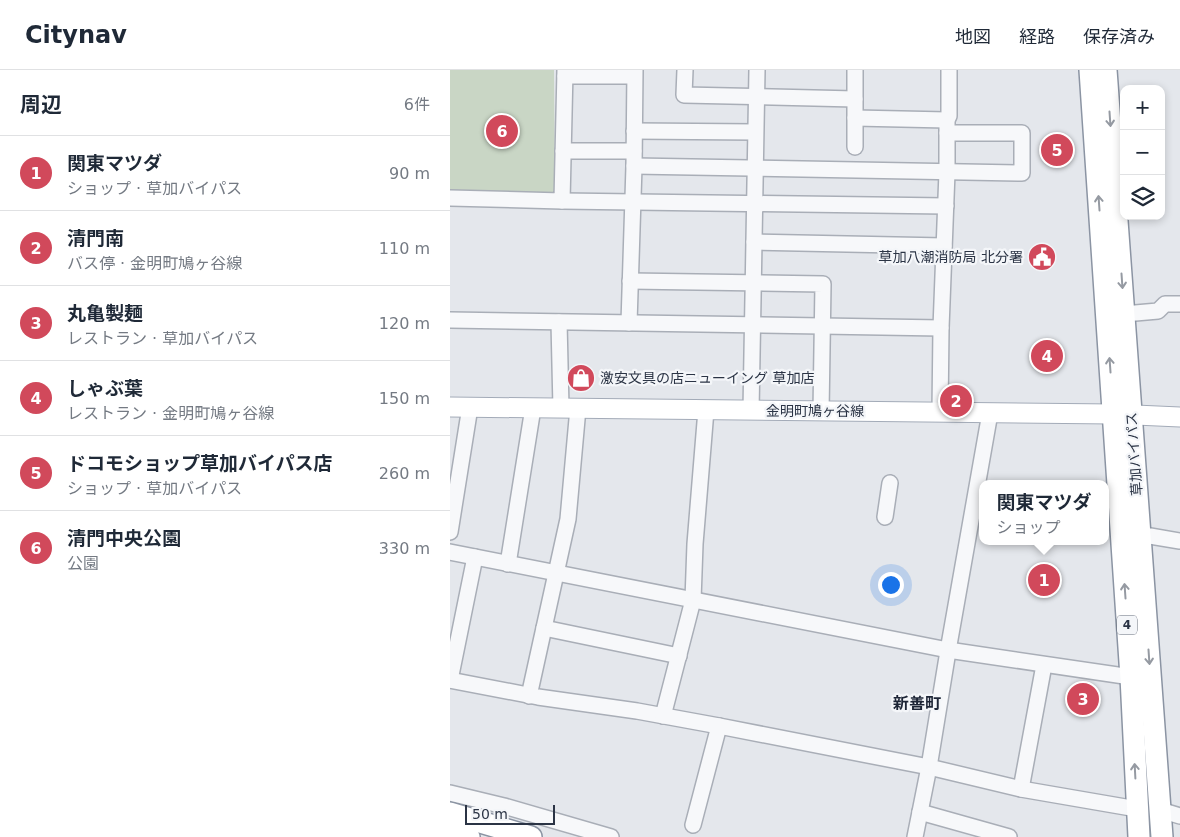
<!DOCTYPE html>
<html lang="ja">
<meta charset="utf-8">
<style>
body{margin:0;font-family:"DejaVu Sans","Noto Sans JP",sans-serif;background:#f2f2f3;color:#1f2937}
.controls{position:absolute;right:15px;top:15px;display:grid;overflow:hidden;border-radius:10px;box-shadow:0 2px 8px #0003}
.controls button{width:45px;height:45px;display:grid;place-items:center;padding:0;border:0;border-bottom:1px solid #e0e1e3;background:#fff;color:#1f2937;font:25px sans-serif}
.scale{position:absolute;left:15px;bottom:12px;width:90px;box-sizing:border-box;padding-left:5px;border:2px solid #2b3445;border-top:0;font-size:14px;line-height:18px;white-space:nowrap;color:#2b3445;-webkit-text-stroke:4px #f4f6f9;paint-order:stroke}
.you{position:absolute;left:440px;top:514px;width:18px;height:18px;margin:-12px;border:4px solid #fff;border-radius:50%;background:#1a73e8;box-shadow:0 0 0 8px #1a73e833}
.badge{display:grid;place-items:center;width:32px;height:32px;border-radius:50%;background:#d1495b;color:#fff;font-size:16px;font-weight:700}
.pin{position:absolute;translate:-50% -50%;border:2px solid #fff;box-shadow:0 1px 5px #0006}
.popup{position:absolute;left:529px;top:410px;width:130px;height:65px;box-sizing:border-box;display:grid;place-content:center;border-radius:10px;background:#fff;filter:drop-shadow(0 1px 4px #0005);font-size:16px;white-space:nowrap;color:#747a83}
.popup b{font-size:19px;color:#1f2937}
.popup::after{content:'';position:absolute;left:50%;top:100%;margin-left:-10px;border:10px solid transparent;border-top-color:#fff}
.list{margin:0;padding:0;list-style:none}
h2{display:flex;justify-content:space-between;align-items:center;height:65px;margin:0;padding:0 20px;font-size:21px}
h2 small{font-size:16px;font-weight:400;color:#747a83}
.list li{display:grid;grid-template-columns:32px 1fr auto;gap:15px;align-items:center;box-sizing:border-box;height:75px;padding:0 20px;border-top:1px solid #e0e1e3}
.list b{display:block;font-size:19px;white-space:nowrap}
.list p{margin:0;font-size:16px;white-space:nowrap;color:#747a83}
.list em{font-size:16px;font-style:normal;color:#747a83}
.icon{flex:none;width:28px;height:28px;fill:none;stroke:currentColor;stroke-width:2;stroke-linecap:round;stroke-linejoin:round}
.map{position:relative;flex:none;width:730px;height:767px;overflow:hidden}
header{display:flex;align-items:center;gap:30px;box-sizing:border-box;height:70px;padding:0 25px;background:#fff;border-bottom:1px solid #e0e1e3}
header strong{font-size:24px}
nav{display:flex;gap:28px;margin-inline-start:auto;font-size:18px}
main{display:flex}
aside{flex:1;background:#fff}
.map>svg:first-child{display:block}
.green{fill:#c9d6c5}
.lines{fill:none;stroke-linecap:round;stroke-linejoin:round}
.minor-casing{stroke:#a9aeb7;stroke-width:18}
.major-casing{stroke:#a3abb8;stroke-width:21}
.highway-casing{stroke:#8b94a3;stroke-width:24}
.minor{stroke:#f7f8fa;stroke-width:15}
.major{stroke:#fff;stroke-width:19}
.highway{stroke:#fff;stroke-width:21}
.oneway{stroke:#959aa2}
.labels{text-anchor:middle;stroke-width:4.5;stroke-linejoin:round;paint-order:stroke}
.shield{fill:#f4f6f9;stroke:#676e7b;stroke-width:1}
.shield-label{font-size:12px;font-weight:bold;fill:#2b3445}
.poi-label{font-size:14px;fill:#2b3445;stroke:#f4f6f9;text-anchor:end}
.street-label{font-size:14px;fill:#2b3445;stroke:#f4f6f9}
.quarter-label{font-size:16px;font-weight:bold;fill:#1d2536;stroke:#f4f6f9}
</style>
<header>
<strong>Citynav</strong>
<nav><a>地図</a><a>経路</a><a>保存済み</a></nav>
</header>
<main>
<aside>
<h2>周辺<small>6件</small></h2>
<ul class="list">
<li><span class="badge">1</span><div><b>関東マツダ</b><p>ショップ · 草加バイパス</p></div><em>90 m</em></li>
<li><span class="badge">2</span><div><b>清門南</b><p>バス停 · 金明町鳩ヶ谷線</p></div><em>110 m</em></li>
<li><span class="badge">3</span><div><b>丸亀製麺</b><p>レストラン · 草加バイパス</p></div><em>120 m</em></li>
<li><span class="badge">4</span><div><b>しゃぶ葉</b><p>レストラン · 金明町鳩ヶ谷線</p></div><em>150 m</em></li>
<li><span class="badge">5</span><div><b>ドコモショップ草加バイパス店</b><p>ショップ · 草加バイパス</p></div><em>260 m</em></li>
<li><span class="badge">6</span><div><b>清門中央公園</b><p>公園</p></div><em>330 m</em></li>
</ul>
</aside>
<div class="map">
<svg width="730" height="767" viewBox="0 0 730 767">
<rect width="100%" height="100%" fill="#e4e7ec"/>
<polygon class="green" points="0,0 104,0 105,123 0,123"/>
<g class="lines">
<defs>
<g id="minor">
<polyline points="235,0 234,25 405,29"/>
<polyline points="405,0 405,77"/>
<polyline points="115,6 184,6"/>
<polyline points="405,48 497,50"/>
<polyline points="184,61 305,62"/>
<polyline points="113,81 184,81"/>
<polyline points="184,96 572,103 572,63 497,63"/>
<polyline points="0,128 112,131 115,0"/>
<polyline points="112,131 496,136"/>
<polyline points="304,172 494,176"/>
<polyline points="180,211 373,214 371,342"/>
<polyline points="674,244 708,241 715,234 730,234"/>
<polyline points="0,250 491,258"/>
<polyline points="109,252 111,338"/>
<polyline points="179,253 184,96 185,0"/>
<polyline points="301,341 307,0"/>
<polyline points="490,342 491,258 497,102 497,50 499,46 499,0"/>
<polyline points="435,447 440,413"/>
<polyline points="0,462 20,337"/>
<polyline points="690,466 700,466 730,471"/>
<polyline points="0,482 498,580 681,607"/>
<polyline points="58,494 83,338"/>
<polyline points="94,558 229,586"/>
<polyline points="0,610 88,627 187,641 269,656 479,697 571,719 687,739"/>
<polyline points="0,610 25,487"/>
<polyline points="79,626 118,449 128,338"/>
<polyline points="213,646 243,530 245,474 256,340"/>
<polyline points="571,719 594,595"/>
<polyline points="0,723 54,736 161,767"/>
<polyline points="710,740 730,746"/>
<polyline points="470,742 559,767"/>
<polyline points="243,755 269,656"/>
<polyline points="465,767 479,697 499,575 540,343"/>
</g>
<polyline id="major" points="0,337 663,344 730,347"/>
<g id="highway">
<polyline points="640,0 681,607 689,767"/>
<polyline points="656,0 712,767"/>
<polyline points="0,743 81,767"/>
<polyline points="0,761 19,767"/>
</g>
</defs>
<use href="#minor" class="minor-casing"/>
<use href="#major" class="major-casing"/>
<use href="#highway" class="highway-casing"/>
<use href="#minor" class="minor"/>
<use href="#major" class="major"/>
<use href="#highway" class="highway"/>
</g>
<defs><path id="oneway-shaft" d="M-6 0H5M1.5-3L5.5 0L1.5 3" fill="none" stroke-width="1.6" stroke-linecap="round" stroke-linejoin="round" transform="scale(1.25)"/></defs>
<g class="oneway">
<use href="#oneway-shaft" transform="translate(660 49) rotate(86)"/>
<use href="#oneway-shaft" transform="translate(649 133) rotate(-94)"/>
<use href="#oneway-shaft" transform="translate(672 211) rotate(86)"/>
<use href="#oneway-shaft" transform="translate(660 295) rotate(-94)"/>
<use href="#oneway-shaft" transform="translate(675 521) rotate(-94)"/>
<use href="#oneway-shaft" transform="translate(699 587) rotate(86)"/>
<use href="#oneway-shaft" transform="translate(685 701) rotate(-93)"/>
</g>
<defs>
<symbol id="civic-disc" viewBox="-11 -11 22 22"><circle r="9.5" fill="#d1495b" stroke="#f4f6f9"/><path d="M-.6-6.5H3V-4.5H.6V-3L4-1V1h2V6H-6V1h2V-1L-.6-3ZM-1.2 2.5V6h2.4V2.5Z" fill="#fff"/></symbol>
<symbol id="shop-disc" viewBox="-11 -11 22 22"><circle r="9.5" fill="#d1495b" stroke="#f4f6f9"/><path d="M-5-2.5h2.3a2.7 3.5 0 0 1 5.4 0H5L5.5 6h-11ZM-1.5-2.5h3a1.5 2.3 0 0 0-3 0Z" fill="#fff"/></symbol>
</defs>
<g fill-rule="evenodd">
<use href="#civic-disc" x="576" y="171" width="32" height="32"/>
<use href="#shop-disc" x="115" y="292" width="32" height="32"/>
</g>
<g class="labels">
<rect class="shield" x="667" y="545.5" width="20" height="19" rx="4"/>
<g class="shield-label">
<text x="677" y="559">4</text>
</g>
<g class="poi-label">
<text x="573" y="192">草加八潮消防局 北分署</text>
<text x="150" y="313" text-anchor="start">激安文具の店ニューイング 草加店</text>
</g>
<g class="street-label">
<text x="365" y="346">金明町鳩ヶ谷線</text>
<text transform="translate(684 384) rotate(-94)" y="5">草加バイパス</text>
</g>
<g class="quarter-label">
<text x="467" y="639">新善町</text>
</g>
</g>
</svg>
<div class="controls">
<button>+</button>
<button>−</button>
<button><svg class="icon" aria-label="layers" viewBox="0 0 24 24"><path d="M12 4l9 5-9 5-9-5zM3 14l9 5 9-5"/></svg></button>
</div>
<div class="scale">50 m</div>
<div class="you"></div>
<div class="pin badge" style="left:594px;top:510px">1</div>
<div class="popup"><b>関東マツダ</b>ショップ</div>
<div class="pin badge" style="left:506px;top:331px">2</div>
<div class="pin badge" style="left:633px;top:629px">3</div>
<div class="pin badge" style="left:597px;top:286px">4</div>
<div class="pin badge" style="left:607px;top:80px">5</div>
<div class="pin badge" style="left:52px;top:61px">6</div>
</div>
</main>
